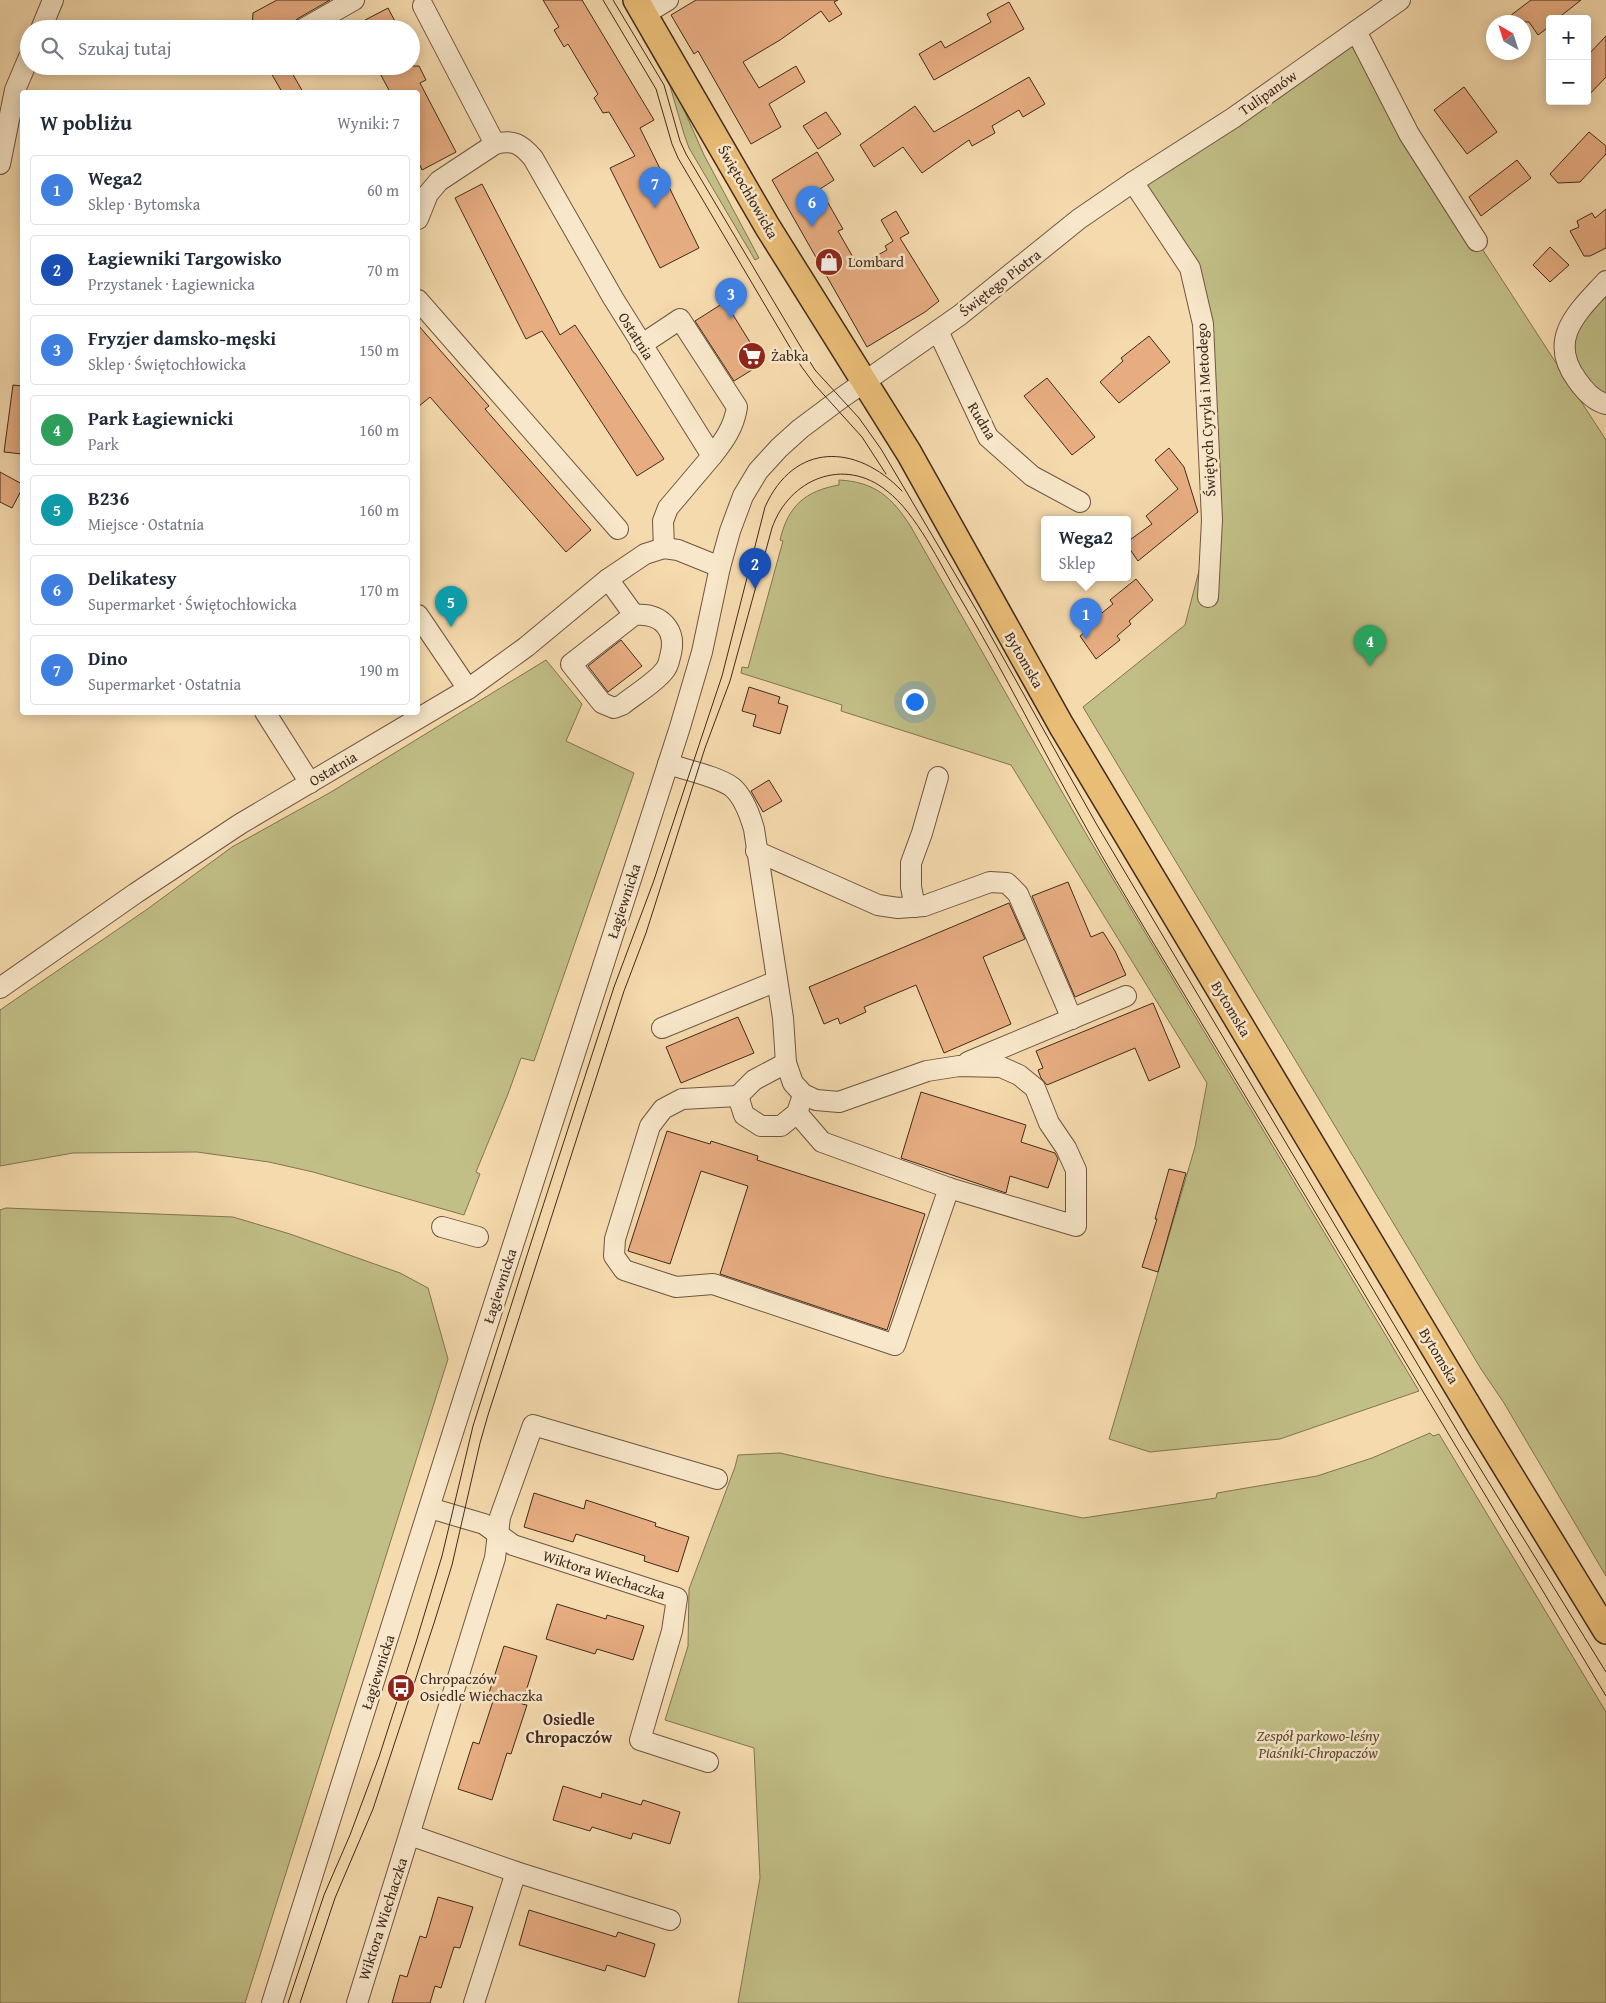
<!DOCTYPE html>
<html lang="pl">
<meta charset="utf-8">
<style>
body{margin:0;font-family:"Gentium Book Plus",serif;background:#f2f2f3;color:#1f2937}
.controls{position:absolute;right:15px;top:15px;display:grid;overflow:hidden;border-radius:5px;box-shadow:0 2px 12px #0003}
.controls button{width:45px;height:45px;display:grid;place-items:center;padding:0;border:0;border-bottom:1px solid #e0e1e3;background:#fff;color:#1f2937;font:25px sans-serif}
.compass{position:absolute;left:1486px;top:15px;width:45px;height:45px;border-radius:50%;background:#fff;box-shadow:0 2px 12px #0003;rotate:321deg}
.you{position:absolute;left:914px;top:701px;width:18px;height:18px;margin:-12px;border:4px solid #fff;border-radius:50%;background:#1a73e8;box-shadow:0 0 0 8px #1a73e833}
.badge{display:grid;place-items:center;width:32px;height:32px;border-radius:50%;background:#2563eb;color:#fff;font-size:16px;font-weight:700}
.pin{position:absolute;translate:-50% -41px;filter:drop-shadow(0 1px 2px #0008)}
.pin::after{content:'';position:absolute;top:26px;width:18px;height:15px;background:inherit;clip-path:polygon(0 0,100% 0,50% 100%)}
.popup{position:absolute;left:1041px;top:516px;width:90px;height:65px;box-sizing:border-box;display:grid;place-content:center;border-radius:5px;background:#fff;filter:drop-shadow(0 1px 4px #0005);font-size:16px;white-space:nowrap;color:#747a83}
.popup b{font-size:19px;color:#1f2937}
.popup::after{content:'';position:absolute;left:50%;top:100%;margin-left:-10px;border:10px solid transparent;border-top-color:#fff}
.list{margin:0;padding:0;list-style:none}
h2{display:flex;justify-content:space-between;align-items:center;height:65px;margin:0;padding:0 20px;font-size:21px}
h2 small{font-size:16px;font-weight:400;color:#747a83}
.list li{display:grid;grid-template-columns:32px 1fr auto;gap:15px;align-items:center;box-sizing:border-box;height:70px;margin:0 10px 10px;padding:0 10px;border:1px solid #e0e1e3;border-radius:5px}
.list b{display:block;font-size:19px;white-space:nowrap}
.list p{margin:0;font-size:16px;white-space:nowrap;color:#747a83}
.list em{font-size:16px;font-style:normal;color:#747a83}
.icon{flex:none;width:28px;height:28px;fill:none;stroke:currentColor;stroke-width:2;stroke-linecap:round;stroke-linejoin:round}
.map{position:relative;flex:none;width:1606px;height:2003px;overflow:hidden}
.search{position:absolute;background:#fff;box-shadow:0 2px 12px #0003;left:20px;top:20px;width:400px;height:55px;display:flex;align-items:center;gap:12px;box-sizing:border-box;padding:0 18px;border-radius:28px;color:#747a83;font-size:19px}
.panel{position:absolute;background:#fff;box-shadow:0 2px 12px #0003;left:20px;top:90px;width:400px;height:625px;border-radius:5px}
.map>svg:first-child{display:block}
.green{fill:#c1be86;stroke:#827452}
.building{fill:#e7ad81;stroke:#422a1d}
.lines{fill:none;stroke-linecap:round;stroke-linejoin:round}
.minor-casing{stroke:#6f5641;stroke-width:22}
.major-casing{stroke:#422a1d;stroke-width:28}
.minor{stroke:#f8e7ca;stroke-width:20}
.major{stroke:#eabd76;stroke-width:25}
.tram{stroke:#422a1d;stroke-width:1}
.labels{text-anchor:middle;stroke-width:5;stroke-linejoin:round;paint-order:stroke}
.street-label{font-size:15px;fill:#422a1d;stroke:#f8e7ca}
.poi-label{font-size:15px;fill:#422a1d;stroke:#f8e7ca;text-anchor:start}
.park-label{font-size:15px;font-style:italic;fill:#5b4832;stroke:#f8e7ca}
.neighbourhood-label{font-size:16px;font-weight:bold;fill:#422a1d;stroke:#f8e7ca}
</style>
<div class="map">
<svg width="1606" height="2003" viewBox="0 0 1606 2003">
<rect width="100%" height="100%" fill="#f5daad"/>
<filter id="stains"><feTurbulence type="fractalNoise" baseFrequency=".004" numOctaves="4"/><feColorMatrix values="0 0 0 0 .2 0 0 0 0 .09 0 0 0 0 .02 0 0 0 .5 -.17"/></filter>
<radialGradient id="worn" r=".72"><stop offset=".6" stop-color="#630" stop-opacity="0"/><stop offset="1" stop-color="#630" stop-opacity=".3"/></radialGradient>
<g class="green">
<polygon points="1356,31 1477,241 1606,440 1606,1576 1504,1403 1481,1369 1083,707 1185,625 1212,520 1191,278 1133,182"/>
<polygon points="646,37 673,85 704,155 759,258 755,260 689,148 684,134 670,86 643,39"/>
<polygon points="1606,281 1606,404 1582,386 1567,328"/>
<path d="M839,480C875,482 892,497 911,527L1085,832L1419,1391L1280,1439L1150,1452L1109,1439L1195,1147L1207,1083L1011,765L841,711L842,705L741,673L742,667L748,668L783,541L780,540C788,506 805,491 839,485Z"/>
<polygon points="546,660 582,704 566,741 634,773 534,1061 521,1058 508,1094 476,1172 480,1174 464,1215 313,1172 269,1162 197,1152 73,1153 0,1166 0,1010 146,910 232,847 331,792"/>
<polygon points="6,1208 233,1217 290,1234 400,1273 428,1288 448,1359 245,2003 0,2003 0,1210"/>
<polygon points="1430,1433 1433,1436 1439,1434 1606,1712 1606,2003 738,2003 760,1878 754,1748 665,1720 688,1646 689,1589 735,1467 738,1455 780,1453 885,1477 1083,1518 1216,1498 1217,1493 1317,1476 1372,1458"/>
</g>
<g class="building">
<polygon points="277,0 330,0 297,19 292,26 287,29 252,29 253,13"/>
<polygon points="543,0 582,0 654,120 640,128 699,248 660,268 610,168 635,156 609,112 603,113 594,98 598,94 568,44 564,47 554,30 559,27"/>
<polygon points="696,0 838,0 834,2 842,14 829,22 821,11 780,40 743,62 759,88 796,66 805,82 769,104 781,127 751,144 698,51 694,54 671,15"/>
<polygon points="1531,0 1581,0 1557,19 1550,19 1550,26 1538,35 1529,22 1502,22"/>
<polygon points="1009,2 1024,29 934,80 919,54 941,41 945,48 991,22 987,14"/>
<polygon points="388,8 399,29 348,29"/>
<polygon points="1606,36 1606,77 1587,97 1587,56"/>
<polygon points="267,66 288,66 303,92 282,92"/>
<polygon points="376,66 419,66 426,80 420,83 456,152 422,170 418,161 418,92 390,92"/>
<polygon points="1029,77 1045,104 1023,117 1019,110 992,126 995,133 972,146 969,140 922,173 903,147 874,167 860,145 915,106 934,132"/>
<polygon points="1464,87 1497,132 1467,154 1434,110"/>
<polygon points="826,112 841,134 818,149 803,126"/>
<polygon points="1589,132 1606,146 1606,154 1580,182 1558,183 1550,174"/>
<polygon points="817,152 834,180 820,189 843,229 838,231 858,266 887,250 885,246 893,241 881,220 896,211 909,233 900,238 939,301 925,312 867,347 772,180"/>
<polygon points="1517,160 1531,178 1481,216 1469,197"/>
<polygon points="482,184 560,335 575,325 664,459 637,476 542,331 526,339 455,198"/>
<polygon points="1606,209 1606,248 1590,256 1584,256 1570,231 1579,227 1577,221 1592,213 1595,218"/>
<polygon points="1550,247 1569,265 1550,282 1533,265"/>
<polygon points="725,302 763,363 734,381 695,321"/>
<polygon points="418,325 489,406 485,409 591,530 566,552 430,397 418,407"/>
<polygon points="1149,336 1170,362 1119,403 1100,382 1123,361 1121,358"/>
<polygon points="1047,378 1095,437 1072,455 1024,396"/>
<polygon points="13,385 22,386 22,454 4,452"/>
<polygon points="1169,448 1184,467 1198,512 1138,561 1127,545 1127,542 1152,524 1146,516 1178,489 1155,460"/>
<polygon points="0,472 22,484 22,489 12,508 0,502"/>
<polygon points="1136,579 1153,600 1129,621 1131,624 1117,636 1120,640 1096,659 1080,636 1100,620 1097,617 1113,604 1110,600"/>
<polygon points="621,640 642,666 608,692 588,666"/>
<polygon points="749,687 780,697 778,703 788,706 780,734 753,726 756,715 742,711"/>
<polygon points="769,780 782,801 763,812 751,791"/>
<polygon points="1068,882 1091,937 1103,932 1115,951 1126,975 1075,997 1032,896"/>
<polygon points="1009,903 1025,939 983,957 1011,1024 944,1053 916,985 864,1007 866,1012 840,1024 838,1018 824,1024 809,987"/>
<polygon points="1153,1003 1180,1067 1149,1081 1135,1048 1047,1085 1041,1078 1038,1070 1043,1068 1036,1051"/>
<polygon points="738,1017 754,1053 681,1083 666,1047"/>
<polygon points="921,1092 1026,1125 1021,1142 1055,1153 1058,1159 1048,1188 1010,1176 1006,1193 901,1158"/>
<polygon points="667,1131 710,1144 711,1141 758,1156 757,1160 925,1214 887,1330 720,1274 748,1186 701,1171 670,1264 628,1251"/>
<polygon points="1169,1169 1186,1173 1158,1272 1142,1267 1157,1219 1155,1219"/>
<polygon points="534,1493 584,1509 586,1500 656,1523 655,1526 689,1537 678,1572 644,1561 645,1556 576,1534 573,1542 524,1527"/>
<polygon points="557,1604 606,1619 607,1615 644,1626 633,1660 597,1649 595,1654 546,1639"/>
<polygon points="504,1646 537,1656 522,1704 527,1705 511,1754 507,1753 492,1800 458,1789 473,1742 479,1744 495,1695 489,1693"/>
<polygon points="563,1786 601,1798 602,1793 641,1805 643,1800 680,1812 670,1844 633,1833 631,1839 592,1827 590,1831 553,1820"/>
<polygon points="438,1897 473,1907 460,1948 454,1947 441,1988 435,1986 430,2003 392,2003 400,1975 407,1977 420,1936 426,1938"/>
<polygon points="529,1910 616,1937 618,1932 655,1944 645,1977 607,1965 605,1971 519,1945"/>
</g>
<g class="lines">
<defs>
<g id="minor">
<path d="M423,6L495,144C513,139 521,144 533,158L613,298L712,456L668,508L663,521L664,548"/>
<polyline points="645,14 668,0"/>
<polyline points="41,29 53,0"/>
<polyline points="303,29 354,0"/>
<polyline points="1356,31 1409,134 1477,241"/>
<polyline points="0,164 15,90 29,57"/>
<polyline points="1133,182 1190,268 1203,324 1212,520 1208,597"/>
<polyline points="418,219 428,194 439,181 495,144"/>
<path d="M1606,281C1579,311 1546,338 1577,380C1584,390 1593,401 1606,404"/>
<polyline points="418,300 618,529"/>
<polyline points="938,331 988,437 1032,476 1080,502"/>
<path d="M641,345L680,319L737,407C734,427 724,441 712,456"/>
<path d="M608,579L634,615L571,664L602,703L614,708L622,705C633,696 656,682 664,671C667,668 669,662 670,657C678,630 661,612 634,615"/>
<polyline points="418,615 468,689"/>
<polyline points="265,712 310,783"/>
<path d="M668,764C686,770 717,776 732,787C744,797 750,815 754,829L783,1018L786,1063L793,1083L803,1094L816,1100L839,1102L927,1071L959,1066L1001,1067L1019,1075L1035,1088L1049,1123L1066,1148L1076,1170V1226L949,1188L822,1142L797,1113"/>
<polyline points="756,851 878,905 898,908 924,906 990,882 1007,883 1018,894 1072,1019"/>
<polyline points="915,907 911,887 911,863 922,833 938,777"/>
<polyline points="0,988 136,893 240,824 468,689 526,647 608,579 645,554 664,548 678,550 720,567"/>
<polyline points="662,1028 777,981"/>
<polyline points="968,1062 1126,996"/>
<polyline points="786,1063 754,1080 738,1096 682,1099 663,1109 650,1126 615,1239 614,1256 624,1270 676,1287 713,1284 895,1345 949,1188"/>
<polyline points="738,1096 744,1115 761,1126 781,1126 797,1113 801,1101"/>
<polyline points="442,1227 478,1237"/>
<polyline points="430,1508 484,1524 513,1545 677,1598 672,1631 640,1740 708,1762"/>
<polyline points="410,1835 516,1872 670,1920"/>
<polyline points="272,2003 467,1388 680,727 702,652 720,567 730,531 743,496 758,471 779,448 800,429 840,399 960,315 1079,219 1133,182 1233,118 1400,0"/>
<polyline points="357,2003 495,1558 500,1517 533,1425 717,1479"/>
<polyline points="474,2003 516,1872"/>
</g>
<polyline id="major" points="636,0 767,226 909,453 1061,725 1481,1427 1606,1631"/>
</defs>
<use href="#minor" class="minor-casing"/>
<use href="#major" class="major-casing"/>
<use href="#minor" class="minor"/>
<use href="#major" class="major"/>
<g class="tram">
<polyline points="603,0 656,89 672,144 678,158 801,366 815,385 862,437 886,474"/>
<polyline points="613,0 664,85 680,141 686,154 802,349 815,370 859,418 881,449 977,611 1097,825 1462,1439 1606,1672"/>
<path d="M288,2003L324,1895L350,1835L379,1757L416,1642L442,1556L473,1426L529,1249L614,987L653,883L722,676L765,507C794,442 856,443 902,491"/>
<path d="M300,2003L335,1898L373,1809L435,1620L452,1565L480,1443L488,1415L624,991L646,933L705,748L730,681L772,528C789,479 844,456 887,491C916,513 940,564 959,596C1005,673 1044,753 1088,831C1106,864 1126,897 1145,929L1606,1696"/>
</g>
</g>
<defs>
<symbol id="shop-disc" viewBox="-11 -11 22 22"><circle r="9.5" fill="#8f2418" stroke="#f8e7ca"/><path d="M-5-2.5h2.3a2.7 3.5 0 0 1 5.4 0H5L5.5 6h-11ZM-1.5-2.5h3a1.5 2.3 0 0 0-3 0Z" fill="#fff"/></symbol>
<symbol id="supermarket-disc" viewBox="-11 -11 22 22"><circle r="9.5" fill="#8f2418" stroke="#f8e7ca"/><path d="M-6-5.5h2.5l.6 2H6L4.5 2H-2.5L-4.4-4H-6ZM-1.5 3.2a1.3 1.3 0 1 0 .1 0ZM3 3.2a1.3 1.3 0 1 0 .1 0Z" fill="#fff"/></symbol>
<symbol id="bus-disc" viewBox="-11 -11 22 22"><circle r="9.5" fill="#8f2418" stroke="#f8e7ca"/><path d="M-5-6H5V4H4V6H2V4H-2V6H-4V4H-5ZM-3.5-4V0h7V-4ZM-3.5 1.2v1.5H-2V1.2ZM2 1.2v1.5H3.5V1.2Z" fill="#fff"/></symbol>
</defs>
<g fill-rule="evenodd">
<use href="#shop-disc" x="813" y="246" width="32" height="32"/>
<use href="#supermarket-disc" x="736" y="340" width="32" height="32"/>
<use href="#bus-disc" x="385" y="1672" width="32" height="32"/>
</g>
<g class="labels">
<g class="street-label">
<text transform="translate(1268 93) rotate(-35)" y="5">Tulipanów</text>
<text transform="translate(748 192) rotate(60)" y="5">Świętochłowicka</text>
<text transform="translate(1000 283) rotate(-38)" y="5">Świętego Piotra</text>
<text transform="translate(636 336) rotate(58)" y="5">Ostatnia</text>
<text transform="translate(1206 410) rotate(-93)" y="5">Świętych Cyryla i Metodego</text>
<text transform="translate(982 421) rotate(59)" y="5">Rudna</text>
<text transform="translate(1024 660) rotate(60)" y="5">Bytomska</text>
<text transform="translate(333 769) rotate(-31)" y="5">Ostatnia</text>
<text transform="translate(624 901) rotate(-72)" y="5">Łagiewnicka</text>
<text transform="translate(1231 1009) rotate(59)" y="5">Bytomska</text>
<text transform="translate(500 1286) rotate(-72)" y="5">Łagiewnicka</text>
<text transform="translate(1439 1356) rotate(59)" y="5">Bytomska</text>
<text transform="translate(604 1575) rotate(18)" y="5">Wiktora Wiechaczka</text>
<text transform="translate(378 1672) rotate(-72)" y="5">Łagiewnicka</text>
<text transform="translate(383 1919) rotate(-72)" y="5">Wiktora Wiechaczka</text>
</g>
<g class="poi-label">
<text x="848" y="267">Lombard</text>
<text x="771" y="361">Żabka</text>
<text x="420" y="1684">Chropaczów<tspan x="420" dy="17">Osiedle Wiechaczka</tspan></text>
</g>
<g class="park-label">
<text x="1318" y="1741">Zespół parkowo-leśny<tspan x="1318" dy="17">Piaśniki-Chropaczów</tspan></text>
</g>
<g class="neighbourhood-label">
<text x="569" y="1725">Osiedle<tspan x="569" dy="18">Chropaczów</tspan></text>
</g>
</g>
<rect width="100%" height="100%" filter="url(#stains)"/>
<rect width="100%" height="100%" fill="url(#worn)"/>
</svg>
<div class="controls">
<button>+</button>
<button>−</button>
</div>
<svg class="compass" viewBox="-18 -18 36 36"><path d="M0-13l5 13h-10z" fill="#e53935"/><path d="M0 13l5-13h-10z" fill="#747a83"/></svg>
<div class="you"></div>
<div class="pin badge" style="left:1086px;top:639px;background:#3f7fe0">1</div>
<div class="popup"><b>Wega2</b>Sklep</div>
<div class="pin badge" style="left:755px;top:589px;background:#1a4fb4">2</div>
<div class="pin badge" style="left:731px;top:319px;background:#3f7fe0">3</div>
<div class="pin badge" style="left:1370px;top:666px;background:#2e9e5b">4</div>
<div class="pin badge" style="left:451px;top:627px;background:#0f9aa8">5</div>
<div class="pin badge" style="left:812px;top:227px;background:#3f7fe0">6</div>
<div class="pin badge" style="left:655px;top:208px;background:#3f7fe0">7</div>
<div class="search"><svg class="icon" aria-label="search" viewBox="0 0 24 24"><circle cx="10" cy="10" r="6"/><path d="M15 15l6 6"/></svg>Szukaj tutaj</div>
<section class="panel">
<h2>W pobliżu<small>Wyniki: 7</small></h2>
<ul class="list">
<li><span class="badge" style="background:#3f7fe0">1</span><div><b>Wega2</b><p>Sklep · Bytomska</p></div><em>60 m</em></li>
<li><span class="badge" style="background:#1a4fb4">2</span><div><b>Łagiewniki Targowisko</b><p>Przystanek · Łagiewnicka</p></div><em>70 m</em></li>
<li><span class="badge" style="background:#3f7fe0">3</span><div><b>Fryzjer damsko-męski</b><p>Sklep · Świętochłowicka</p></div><em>150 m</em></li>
<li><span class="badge" style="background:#2e9e5b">4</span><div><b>Park Łagiewnicki</b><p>Park</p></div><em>160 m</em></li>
<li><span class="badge" style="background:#0f9aa8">5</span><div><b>B236</b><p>Miejsce · Ostatnia</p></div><em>160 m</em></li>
<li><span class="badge" style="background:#3f7fe0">6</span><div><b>Delikatesy</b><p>Supermarket · Świętochłowicka</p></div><em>170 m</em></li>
<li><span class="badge" style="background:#3f7fe0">7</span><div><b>Dino</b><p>Supermarket · Ostatnia</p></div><em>190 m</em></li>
</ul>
</section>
</div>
